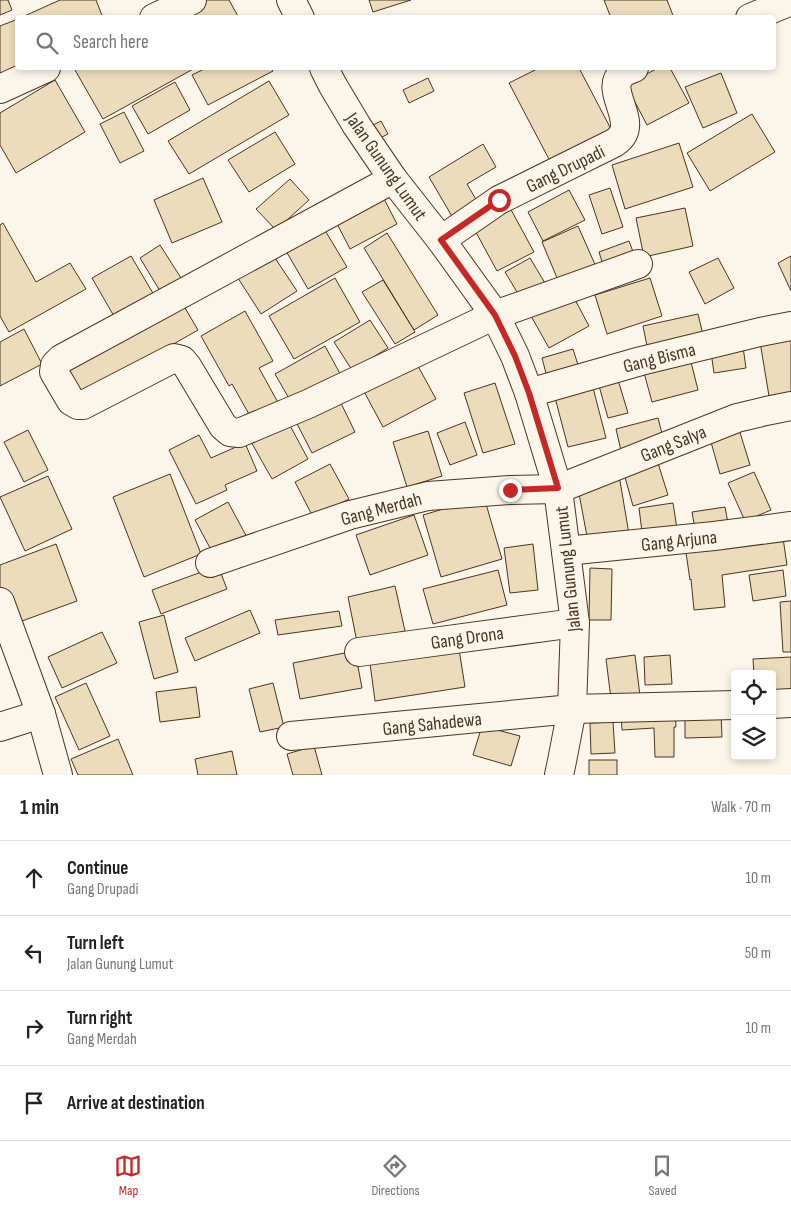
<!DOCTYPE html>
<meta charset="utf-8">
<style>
body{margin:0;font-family:"Sofia Sans Condensed",sans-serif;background:#f2f2f2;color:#222}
.controls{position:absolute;right:15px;bottom:15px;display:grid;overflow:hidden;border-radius:5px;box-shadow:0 2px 8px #0003}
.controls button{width:45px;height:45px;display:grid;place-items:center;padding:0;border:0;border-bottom:1px solid #e0e0e0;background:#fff;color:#222;font:25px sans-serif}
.stop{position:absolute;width:15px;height:15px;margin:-11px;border:4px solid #c62828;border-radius:50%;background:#fff}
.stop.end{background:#c62828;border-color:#fff;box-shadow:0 1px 5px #0008}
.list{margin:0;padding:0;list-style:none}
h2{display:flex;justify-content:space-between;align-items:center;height:65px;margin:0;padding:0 20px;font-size:21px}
h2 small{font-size:16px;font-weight:400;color:#767676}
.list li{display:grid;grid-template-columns:32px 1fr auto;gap:15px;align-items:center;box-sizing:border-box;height:75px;padding:0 20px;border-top:1px solid #e0e0e0}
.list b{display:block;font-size:19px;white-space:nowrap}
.list p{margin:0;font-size:16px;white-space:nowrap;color:#767676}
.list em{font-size:16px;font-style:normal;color:#767676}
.icon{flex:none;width:28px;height:28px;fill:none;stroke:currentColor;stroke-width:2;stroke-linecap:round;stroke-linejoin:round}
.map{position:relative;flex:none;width:791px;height:775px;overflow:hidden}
.search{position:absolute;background:#fff;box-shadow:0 2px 8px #0003;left:15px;right:15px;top:15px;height:55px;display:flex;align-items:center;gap:12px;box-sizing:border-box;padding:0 18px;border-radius:5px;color:#767676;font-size:19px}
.sheet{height:365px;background:#fff}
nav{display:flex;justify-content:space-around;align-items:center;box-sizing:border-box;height:70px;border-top:1px solid #e0e0e0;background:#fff;font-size:14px;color:#767676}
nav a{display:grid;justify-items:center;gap:2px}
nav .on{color:#c62828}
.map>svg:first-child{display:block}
.building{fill:#ecdcbc;stroke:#4a3520}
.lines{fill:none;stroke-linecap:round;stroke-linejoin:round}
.street-casing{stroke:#4a3520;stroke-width:30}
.secondary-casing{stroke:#4a3520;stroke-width:30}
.street{stroke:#fbf6e9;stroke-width:28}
.secondary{stroke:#fbf6e9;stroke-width:28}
.route{stroke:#c62828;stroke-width:6}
.labels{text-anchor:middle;stroke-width:4;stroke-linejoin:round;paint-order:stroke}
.street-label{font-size:19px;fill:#4a3520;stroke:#fbf6e9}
</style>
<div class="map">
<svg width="791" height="775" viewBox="0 0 791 775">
<rect width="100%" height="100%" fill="#fbf6e9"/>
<g class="building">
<polygon points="0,0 8,0 12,10 0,15"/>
<polygon points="60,0 96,0 103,18 20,18"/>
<polygon points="200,0 229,0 239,18 169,18"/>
<polygon points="369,0 411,0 373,12"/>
<polygon points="604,0 667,0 674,18 611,18"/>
<polygon points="18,19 18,68 0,83 0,26"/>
<polygon points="79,68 195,68 103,119 75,70"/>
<polygon points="206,68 271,68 273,71 208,105 192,75"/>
<polygon points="539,68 579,68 612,131 551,163 509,83"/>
<polygon points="658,68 670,68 689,103 647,125 626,85"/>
<polygon points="721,73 737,113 703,128 685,87"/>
<polygon points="428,78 434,91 409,103 403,90"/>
<polygon points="55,80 85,132 16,173 0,145 0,113"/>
<polygon points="269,81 289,115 189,174 168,141"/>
<polygon points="175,82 190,110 148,134 132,106"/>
<polygon points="124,112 144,151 120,163 100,124"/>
<polygon points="752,114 775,152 710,191 687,153"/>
<polygon points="381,121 388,134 380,138 373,125"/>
<polygon points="275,132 295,164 249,192 228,160"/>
<polygon points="679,143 693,187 625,209 612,165"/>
<polygon points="483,144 496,167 467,184 478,203 453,218 429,177"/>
<polygon points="203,178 222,222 172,243 154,200"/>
<polygon points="290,179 309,200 276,230 256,209"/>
<polygon points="610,188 623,227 602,234 589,195"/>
<polygon points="569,190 585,220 543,241 528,212"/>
<polygon points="380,191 397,224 350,249 333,216"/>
<polygon points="509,206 534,252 497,271 472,225"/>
<polygon points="685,208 693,246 644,257 636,218"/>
<polygon points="320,222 347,267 308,289 282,244"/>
<polygon points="3,223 36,282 70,263 86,289 9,332 0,316 0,225"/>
<polygon points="578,226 597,269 560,285 542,242"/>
<polygon points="387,233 438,315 414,330 364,248"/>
<polygon points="629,241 635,257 604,268 599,252"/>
<polygon points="160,245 181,278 160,291 140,258"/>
<polygon points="271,252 297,291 261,314 236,275"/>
<polygon points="131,256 154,295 115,318 92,278"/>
<polygon points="791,256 791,291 778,263"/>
<polygon points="530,258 548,288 523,302 505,272"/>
<polygon points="718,258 734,288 705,304 689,272"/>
<polygon points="335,278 360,322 294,359 269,316"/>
<polygon points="650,278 662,316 607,334 595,295"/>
<polygon points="383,280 415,332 395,344 362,292"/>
<polygon points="572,294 589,326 549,348 531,316"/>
<polygon points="178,296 198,330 81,397 62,364"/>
<polygon points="245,311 273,361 259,368 281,408 254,423 232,384 229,386 201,336"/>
<polygon points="698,314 704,339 648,351 643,326"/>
<polygon points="370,320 388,348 352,370 334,342"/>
<polygon points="24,329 42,364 0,386 0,342"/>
<polygon points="791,336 791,392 769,396 760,342"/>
<polygon points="325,346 344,381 295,409 275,374"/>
<polygon points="743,347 746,368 714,373 711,352"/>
<polygon points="573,349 580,371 548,381 542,358"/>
<polygon points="413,357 436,399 383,427 360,384"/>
<polygon points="690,358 698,390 652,402 643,369"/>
<polygon points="615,370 628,413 608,418 596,375"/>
<polygon points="591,380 606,438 568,447 553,390"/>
<polygon points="495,383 515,444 483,453 464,393"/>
<polygon points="337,395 355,432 312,453 293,416"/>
<polygon points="658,418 665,445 622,455 616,429"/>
<polygon points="287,420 308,459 272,479 250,440"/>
<polygon points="465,422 477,455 450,465 437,433"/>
<polygon points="738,426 750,465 720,474 709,435"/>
<polygon points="28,430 48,470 24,482 4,442"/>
<polygon points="428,431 442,476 407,487 393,442"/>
<polygon points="199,435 211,458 245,443 257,471 225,485 227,490 196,504 169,450"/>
<polygon points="657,460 668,495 633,506 623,470"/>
<polygon points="330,464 349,499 313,517 295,482"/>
<polygon points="754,472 771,510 745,521 728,483"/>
<polygon points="170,474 201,554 144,577 113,497"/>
<polygon points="619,475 630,540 589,547 577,483"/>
<polygon points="48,476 72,529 25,551 0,497"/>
<polygon points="484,497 502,559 441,577 423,515"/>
<polygon points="228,502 249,541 216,559 195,520"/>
<polygon points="673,503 678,535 643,540 639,508"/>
<polygon points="725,507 728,523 695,529 692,512"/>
<polygon points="414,515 428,555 370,575 356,535"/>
<polygon points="782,531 787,565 722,575 725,607 694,610 691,579 690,580 685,546"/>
<polygon points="56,544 77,601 11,625 0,593 0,565"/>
<polygon points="533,544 538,590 510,593 504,548"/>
<polygon points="218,566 227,589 161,614 152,590"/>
<polygon points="590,568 612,569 611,620 589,620"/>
<polygon points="498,570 507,605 433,624 423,589"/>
<polygon points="783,570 786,596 753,601 749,575"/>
<polygon points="395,586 405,631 357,642 348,597"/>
<polygon points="791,601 791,652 783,652 780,602"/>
<polygon points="250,610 260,633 195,661 185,638"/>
<polygon points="339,611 342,626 278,635 275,620"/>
<polygon points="164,615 178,672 154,679 139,622"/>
<polygon points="102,632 117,663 62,688 48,657"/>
<polygon points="458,643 465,687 375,701 369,656"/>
<polygon points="355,651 362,688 300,699 293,663"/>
<polygon points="635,655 640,696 611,699 606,659"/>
<polygon points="670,655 672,684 645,685 644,657"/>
<polygon points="791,657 791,698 772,699 772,674 754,674 753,659"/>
<polygon points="86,683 110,736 79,750 55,697"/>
<polygon points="273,683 284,727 260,732 249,689"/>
<polygon points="196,687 200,717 160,722 156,692"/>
<polygon points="675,709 676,727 674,727 674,757 655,757 654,728 622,730 621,711"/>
<polygon points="721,712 722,737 685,738 685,714"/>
<polygon points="613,722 615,753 591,754 590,723"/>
<polygon points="482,726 520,736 511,766 473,755"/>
<polygon points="118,739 133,775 78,775 71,759"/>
<polygon points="314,746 322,775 293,775 287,754"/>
<polygon points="232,751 237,775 198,775 195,759"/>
<rect x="589" y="760" width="28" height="15"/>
</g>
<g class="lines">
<defs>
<g id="street">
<polyline points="154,18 192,0"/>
<polyline points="750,18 791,1"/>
<polyline points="0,89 46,68"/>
<polyline points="393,179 61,359 55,365 54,372 71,401 78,405 83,405 174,358 182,360 187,366 223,426 230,432 239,433 308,404 495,315 638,264"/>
<path d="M441,240L499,200L614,143C617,141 621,138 623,134C633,115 604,88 623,73C626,71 631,69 634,68"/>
<polyline points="529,393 641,361 760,332 791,326"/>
<polyline points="566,551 714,536 791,526"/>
<polyline points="210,563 350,515 428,496 510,490 558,489 737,418 766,411 791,406"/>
<polyline points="0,602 41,714 58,775"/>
<polyline points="359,652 575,623"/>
<polyline points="772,704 791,703"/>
<polyline points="0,727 41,714"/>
<polyline points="291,736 572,709 735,705"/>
</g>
<g id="secondary">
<polyline points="291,0 300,18"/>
<polyline points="324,68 332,84 357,126 393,179 441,240 495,315 515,356 529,393 558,489 575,623 572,709 562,761 559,775"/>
</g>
</defs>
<use href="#street" class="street-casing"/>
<use href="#secondary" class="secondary-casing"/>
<use href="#street" class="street"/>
<use href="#secondary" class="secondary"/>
</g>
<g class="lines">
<polyline class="route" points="499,200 441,240 495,315 515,356 529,393 558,488 510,490"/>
</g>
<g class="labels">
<g class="street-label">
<text transform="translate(387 166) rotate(55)" y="7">Jalan Gunung Lumut</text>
<text transform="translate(565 168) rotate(-26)" y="7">Gang Drupadi</text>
<text transform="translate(659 357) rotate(-14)" y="7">Gang Bisma</text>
<text transform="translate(673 443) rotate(-22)" y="7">Gang Salya</text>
<text transform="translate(381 508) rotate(-15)" y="7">Gang Merdah</text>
<text transform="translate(679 540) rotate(-6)" y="7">Gang Arjuna</text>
<text transform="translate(567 569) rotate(-96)" y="7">Jalan Gunung Lumut</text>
<text transform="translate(467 637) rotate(-8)" y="7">Gang Drona</text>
<text transform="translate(432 723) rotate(-6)" y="7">Gang Sahadewa</text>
</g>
</g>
</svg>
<div class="controls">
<button><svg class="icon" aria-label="locate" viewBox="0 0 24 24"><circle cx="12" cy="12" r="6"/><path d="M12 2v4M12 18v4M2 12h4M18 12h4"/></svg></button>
<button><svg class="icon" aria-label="layers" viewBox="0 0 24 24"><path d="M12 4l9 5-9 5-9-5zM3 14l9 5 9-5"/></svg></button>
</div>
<div class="stop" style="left:499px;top:200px"></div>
<div class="stop end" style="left:510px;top:490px"></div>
<div class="search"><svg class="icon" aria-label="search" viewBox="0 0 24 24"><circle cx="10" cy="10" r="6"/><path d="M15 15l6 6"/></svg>Search here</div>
</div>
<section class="sheet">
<h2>1 min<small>Walk · 70 m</small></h2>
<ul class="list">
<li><svg class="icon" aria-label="ahead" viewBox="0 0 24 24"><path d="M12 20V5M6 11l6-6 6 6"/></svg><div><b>Continue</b><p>Gang Drupadi</p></div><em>10 m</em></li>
<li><svg class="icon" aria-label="left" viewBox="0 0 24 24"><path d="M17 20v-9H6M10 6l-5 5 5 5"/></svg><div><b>Turn left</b><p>Jalan Gunung Lumut</p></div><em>50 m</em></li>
<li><svg class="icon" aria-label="right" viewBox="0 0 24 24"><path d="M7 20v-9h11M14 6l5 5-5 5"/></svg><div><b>Turn right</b><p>Gang Merdah</p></div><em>10 m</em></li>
<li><svg class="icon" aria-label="arrive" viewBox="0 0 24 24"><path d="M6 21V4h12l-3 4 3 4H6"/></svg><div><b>Arrive at destination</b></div></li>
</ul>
</section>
<nav>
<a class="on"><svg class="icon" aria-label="map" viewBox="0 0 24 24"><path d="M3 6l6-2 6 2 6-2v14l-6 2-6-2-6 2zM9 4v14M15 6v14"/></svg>Map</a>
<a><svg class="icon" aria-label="directions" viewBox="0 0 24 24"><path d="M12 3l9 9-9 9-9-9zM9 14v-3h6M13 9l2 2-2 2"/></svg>Directions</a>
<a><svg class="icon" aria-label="saved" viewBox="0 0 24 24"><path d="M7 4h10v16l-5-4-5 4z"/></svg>Saved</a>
</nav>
